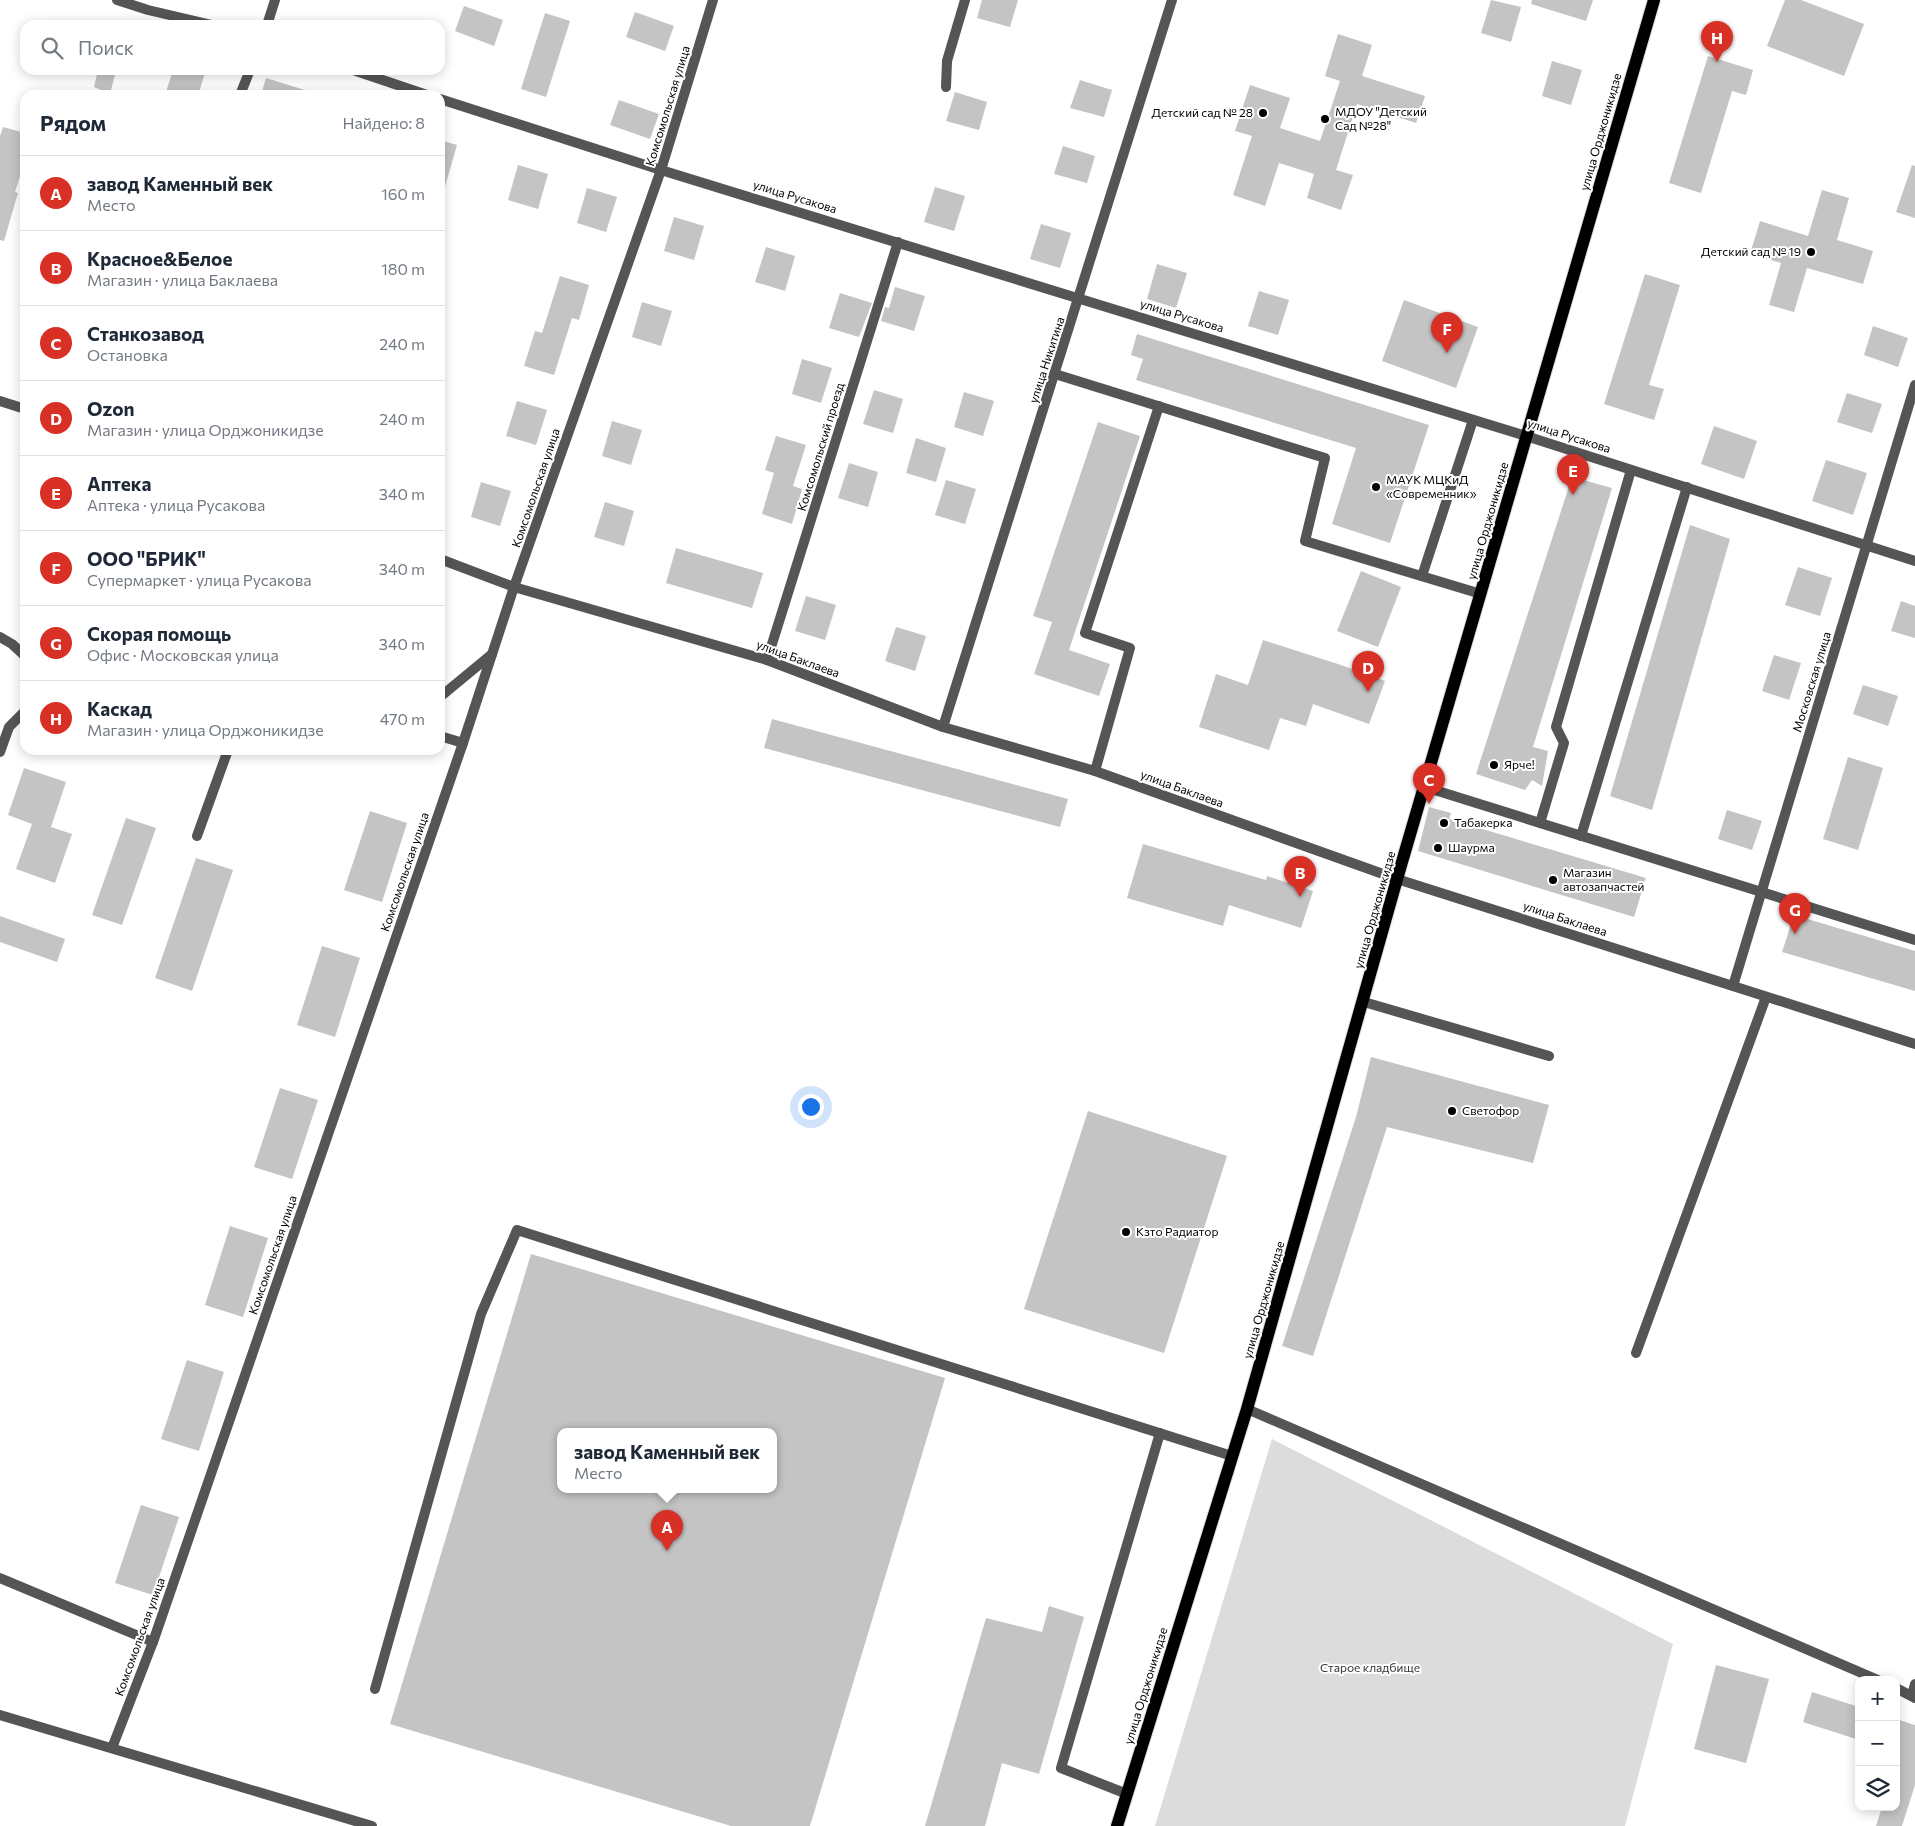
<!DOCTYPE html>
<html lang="ru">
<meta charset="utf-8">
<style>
body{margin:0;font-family:Commissioner,sans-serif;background:#f6f6f7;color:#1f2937}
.controls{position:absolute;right:15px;bottom:15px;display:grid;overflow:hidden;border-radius:10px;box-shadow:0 2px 12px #0003}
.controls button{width:45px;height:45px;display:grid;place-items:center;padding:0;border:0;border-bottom:1px solid #e0e1e3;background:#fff;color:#1f2937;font:25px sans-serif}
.you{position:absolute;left:810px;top:1106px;width:18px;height:18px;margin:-12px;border:4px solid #fff;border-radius:50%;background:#1a73e8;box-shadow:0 0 0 8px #1a73e833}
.badge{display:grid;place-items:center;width:32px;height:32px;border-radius:50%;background:#d93025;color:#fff;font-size:16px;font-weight:700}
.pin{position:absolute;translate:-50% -41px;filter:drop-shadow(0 1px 2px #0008)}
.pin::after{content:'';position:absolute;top:26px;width:18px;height:15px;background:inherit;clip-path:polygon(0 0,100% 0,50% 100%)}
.popup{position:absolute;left:557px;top:1428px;width:220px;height:65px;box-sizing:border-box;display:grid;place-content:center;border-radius:10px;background:#fff;filter:drop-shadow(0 1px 4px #0005);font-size:16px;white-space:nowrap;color:#747a83}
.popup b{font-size:19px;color:#1f2937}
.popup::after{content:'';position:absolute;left:50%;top:100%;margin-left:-10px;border:10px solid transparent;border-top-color:#fff}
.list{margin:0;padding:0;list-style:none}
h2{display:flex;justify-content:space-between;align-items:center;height:65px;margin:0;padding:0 20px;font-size:21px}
h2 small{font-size:16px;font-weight:400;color:#747a83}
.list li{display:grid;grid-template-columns:32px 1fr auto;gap:15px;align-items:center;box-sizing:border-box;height:75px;padding:0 20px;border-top:1px solid #e0e1e3}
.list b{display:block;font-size:19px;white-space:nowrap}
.list p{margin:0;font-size:16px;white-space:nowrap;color:#747a83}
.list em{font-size:16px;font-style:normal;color:#747a83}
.icon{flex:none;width:28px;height:28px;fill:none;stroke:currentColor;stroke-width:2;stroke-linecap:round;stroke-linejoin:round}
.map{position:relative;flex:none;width:1915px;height:1826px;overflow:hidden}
.search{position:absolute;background:#fff;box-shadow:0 2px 12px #0003;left:20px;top:20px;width:425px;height:55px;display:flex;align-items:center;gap:12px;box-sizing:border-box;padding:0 18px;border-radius:15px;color:#747a83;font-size:19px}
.panel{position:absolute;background:#fff;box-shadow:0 2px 12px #0003;left:20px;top:90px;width:425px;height:665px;border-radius:15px}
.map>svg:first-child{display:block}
.green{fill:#dcdcdc}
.building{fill:#c4c4c4;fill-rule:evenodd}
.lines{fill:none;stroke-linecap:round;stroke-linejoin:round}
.primary-casing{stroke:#dbdbdb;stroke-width:14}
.lane{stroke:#555;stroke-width:10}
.street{stroke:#555;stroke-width:10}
.primary{stroke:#000;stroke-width:12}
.poi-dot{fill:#000;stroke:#fff;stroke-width:2}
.labels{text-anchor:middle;stroke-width:4;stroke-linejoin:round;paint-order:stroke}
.street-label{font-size:12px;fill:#000;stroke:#fff}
.poi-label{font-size:12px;fill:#000;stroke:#fff;text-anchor:start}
.park-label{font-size:12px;fill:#333;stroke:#fff}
</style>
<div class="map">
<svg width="1915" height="1826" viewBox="0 0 1915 1826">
<rect width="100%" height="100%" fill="#fff"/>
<polygon class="green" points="1272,1439 1673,1644 1625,1826 1155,1826"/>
<g class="building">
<polygon points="982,0 1018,0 1010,27 977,18"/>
<polygon points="1491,0 1521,7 1511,42 1481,33"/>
<polygon points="1532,0 1593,0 1586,21 1531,4"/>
<polygon points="1785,0 1801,0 1864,24 1844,76 1767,46"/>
<polygon points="464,6 503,20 494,46 455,31"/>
<polygon points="635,12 674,26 665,51 626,37"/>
<polygon points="545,13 570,21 546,97 521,89"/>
<polygon points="1338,34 1372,45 1362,76 1425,96 1416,123 1357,104 1336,170 1353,175 1341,210 1307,198 1314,174 1279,163 1265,206 1233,195 1252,136 1235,131 1250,85 1290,98 1280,128 1320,141 1340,81 1325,76"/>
<polygon points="1708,56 1753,70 1746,95 1732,91 1701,193 1669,183"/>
<polygon points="1552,61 1582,70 1571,105 1542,96"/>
<polygon points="98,70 115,75 110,94 94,87"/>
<polygon points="173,70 206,70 198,95 165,95"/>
<polygon points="266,78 308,91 308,95 261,95"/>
<polygon points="1080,80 1112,90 1104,117 1070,108"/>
<polygon points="955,92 987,102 979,130 946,121"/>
<polygon points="619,100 659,114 650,139 610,125"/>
<polygon points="3,127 25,133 25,161 15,192 18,193 4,241 0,240 0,136"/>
<polygon points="440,140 457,145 444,190 440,189"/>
<polygon points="1063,146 1095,156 1087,183 1054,174"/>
<polygon points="518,165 548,174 538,209 508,200"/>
<polygon points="1912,165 1915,166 1915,218 1896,212"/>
<polygon points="935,187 965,196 954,231 924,222"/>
<polygon points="587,188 617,197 606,232 577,223"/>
<polygon points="1822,190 1849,198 1837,240 1873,251 1863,284 1807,268 1794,312 1769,305 1781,263 1750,254 1760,221 1808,236"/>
<polygon points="674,217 704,226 694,260 664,251"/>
<polygon points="1041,224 1071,233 1060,268 1030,259"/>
<polygon points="766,247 795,256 785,291 755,282"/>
<polygon points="1157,264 1187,273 1176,308 1147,299"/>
<polygon points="1645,274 1680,285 1649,385 1664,389 1654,420 1604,404"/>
<polygon points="560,276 589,285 579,320 572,318 554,375 524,366 535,331 542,333"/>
<polygon points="895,287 925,296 914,331 881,321 885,307 889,308"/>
<polygon points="1259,291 1289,300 1278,335 1248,326"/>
<polygon points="840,293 872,303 859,337 829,328"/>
<polygon points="1404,300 1478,327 1456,388 1382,361"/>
<polygon points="642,302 672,311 661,346 632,337"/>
<polygon points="1873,326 1908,338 1898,367 1864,355"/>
<polygon points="1137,334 1429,425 1390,543 1332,524 1356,448 1136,380 1143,359 1131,355"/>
<polygon points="802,359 832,368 821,403 792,394"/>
<polygon points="874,390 903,399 893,433 863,424"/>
<polygon points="964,392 994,401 983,436 954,427"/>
<polygon points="1847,393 1882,404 1872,433 1837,422"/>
<polygon points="517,401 547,410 536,445 506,436"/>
<polygon points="612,421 642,430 631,465 602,456"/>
<polygon points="1098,422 1140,436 1069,650 1110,664 1099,696 1034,674 1052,622 1033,616"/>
<polygon points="1714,426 1757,441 1744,479 1701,464"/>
<polygon points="776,436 806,445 793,486 802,489 792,524 762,514 774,473 765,470"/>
<polygon points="916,438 946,448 936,482 906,473"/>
<polygon points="1826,460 1867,473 1853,515 1812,501"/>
<polygon points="849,463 878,472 868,507 838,498"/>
<polygon points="1572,477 1612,488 1533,747 1548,751 1542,786 1532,780 1525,790 1476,774"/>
<polygon points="946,480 976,489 965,524 935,515"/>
<polygon points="481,482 511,491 500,526 471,517"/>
<polygon points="605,502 634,511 624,546 594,537"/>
<polygon points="1690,525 1730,539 1652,810 1610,796"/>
<polygon points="676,548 763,573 752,608 666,583"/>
<polygon points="1798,567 1832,578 1820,616 1785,605"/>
<polygon points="1361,571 1401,587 1378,647 1337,631"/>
<polygon points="806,596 836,605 825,640 795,631"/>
<polygon points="1901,601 1915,606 1915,638 1891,631"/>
<polygon points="896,627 926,636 915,671 885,661"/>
<polygon points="1263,640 1341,665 1385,681 1369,724 1313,704 1306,726 1280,718 1269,750 1199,727 1216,674 1248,685"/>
<polygon points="1774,655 1801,663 1789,700 1762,691"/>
<polygon points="1863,685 1898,696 1888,726 1853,714"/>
<polygon points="772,719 1068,799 1060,827 764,748"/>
<polygon points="1848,757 1883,768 1858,850 1823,839"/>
<polygon points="24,768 66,782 51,827 72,834 55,883 16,869 32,824 8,815"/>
<polygon points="1429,807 1451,813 1449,819 1646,878 1634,917 1418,851"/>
<polygon points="1727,810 1762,821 1752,850 1718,839"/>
<polygon points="370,811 407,823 382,902 344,890"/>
<polygon points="126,818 156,828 122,925 92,915"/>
<polygon points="1143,844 1266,880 1267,876 1313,891 1301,928 1229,905 1223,926 1127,898"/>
<polygon points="196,858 233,870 192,991 155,978"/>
<polygon points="1794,915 1915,951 1915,991 1782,952"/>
<polygon points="0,916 65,939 57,962 0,942"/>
<polygon points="322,946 360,958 335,1037 297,1025"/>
<polygon points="1371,1057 1549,1105 1533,1163 1387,1127 1313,1356 1282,1346 1356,1117"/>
<polygon points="280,1088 318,1100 292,1179 254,1167"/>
<polygon points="1088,1111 1227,1156 1164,1353 1024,1309"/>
<polygon points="230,1226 268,1238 243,1317 205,1305"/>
<path d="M531,1254L945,1378L810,1826H731L390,1724ZM561,1432H773V1490H561Z"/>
<polygon points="187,1360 224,1372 199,1451 161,1439"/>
<polygon points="141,1505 179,1517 153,1595 115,1583"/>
<polygon points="1049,1606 1084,1617 1039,1774 1002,1763 985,1826 925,1826 986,1618 1042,1632"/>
<polygon points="1716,1665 1769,1679 1746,1763 1694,1749"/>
<polygon points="1812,1692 1859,1707 1859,1740 1803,1722"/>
<polygon points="1896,1719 1915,1725 1915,1785 1902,1826 1876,1826 1882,1807 1896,1807"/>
</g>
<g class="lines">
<defs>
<polyline id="primary" points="1117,1826 1247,1409 1397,879 1654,0"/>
</defs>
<use href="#primary" class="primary-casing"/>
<g class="lane">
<polyline points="1055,374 1325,458 1305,541 1481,594"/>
<polyline points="1422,576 1473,420"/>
<polyline points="1095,771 1130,648 1085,633 1159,406"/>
<polyline points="1425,787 1915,940"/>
<polyline points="1540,823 1564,743 1556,727 1631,470"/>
<polyline points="197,836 228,750"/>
<polyline points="1581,836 1687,487"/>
<polyline points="1364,1002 1549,1056"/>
<polyline points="1636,1353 1766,997"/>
<polyline points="1247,1409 1878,1680"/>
<polyline points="0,1578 153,1642"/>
<polyline points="1896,1688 1915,1698"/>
<polyline points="375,1689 481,1314 517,1230 1232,1456"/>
<polyline points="0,1715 372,1826"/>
<polyline points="1127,1794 1061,1768 1160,1433"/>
</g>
<g class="street">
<polyline points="117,0 148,10 212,25"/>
<polyline points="267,25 275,0"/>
<polyline points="353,70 427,95"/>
<polyline points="946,87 947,61 965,0"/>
<polyline points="240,95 250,70"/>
<polyline points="440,99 661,170 1526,436 1915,561"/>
<polyline points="0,401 25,409"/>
<polyline points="440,559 514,587 767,660 943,727 1095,771 1397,879 1915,1044"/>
<polyline points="0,637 12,644 25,656"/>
<polyline points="767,660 898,242"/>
<polyline points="440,697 492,654"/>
<polyline points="943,727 1172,0"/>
<polyline points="440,736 463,743"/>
<polyline points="0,752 9,727 25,711"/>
<polyline points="1733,986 1915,385"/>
<polyline points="1912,1695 1915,1684"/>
<polyline points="112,1748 153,1642 463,743 514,587 661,170 713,0"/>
</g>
<use href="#primary" class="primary"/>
</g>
<g class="poi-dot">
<circle cx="1263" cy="113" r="5"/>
<circle cx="1325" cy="119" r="5"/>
<circle cx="1811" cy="252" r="5"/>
<circle cx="1376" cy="487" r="5"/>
<circle cx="1494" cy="765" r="5"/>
<circle cx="1444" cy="823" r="5"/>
<circle cx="1438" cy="848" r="5"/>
<circle cx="1553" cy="880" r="5"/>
<circle cx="1452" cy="1111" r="5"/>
<circle cx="1126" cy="1232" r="5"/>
</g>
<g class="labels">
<g class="street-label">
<text transform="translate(668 106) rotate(-73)" y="4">Комсомольская улица</text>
<text transform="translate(1601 132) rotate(-74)" y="4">улица Орджоникидзе</text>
<text transform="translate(795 197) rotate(17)" y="4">улица Русакова</text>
<text transform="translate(1182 316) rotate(17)" y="4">улица Русакова</text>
<text transform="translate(1047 360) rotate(-72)" y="4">улица Никитина</text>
<text transform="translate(1569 436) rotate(18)" y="4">улица Русакова</text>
<text transform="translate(821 447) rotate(-73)" y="4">Комсомольский проезд</text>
<text transform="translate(536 488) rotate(-71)" y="4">Комсомольская улица</text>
<text transform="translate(1488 521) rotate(-74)" y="4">улица Орджоникидзе</text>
<text transform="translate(798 659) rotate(20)" y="4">улица Баклаева</text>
<text transform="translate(1812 682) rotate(-73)" y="4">Московская улица</text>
<text transform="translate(1182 789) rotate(20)" y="4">улица Баклаева</text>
<text transform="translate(405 872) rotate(-71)" y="4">Комсомольская улица</text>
<text transform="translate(1375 910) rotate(-74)" y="4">улица Орджоникидзе</text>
<text transform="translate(1565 919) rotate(18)" y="4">улица Баклаева</text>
<text transform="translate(273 1255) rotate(-71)" y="4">Комсомольская улица</text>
<text transform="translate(1264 1300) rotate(-74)" y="4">улица Орджоникидзе</text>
<text transform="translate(140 1637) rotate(-70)" y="4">Комсомольская улица</text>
<text transform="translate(1146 1686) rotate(-73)" y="4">улица Орджоникидзе</text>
</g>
<g class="poi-label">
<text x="1335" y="116">МДОУ "Детский<tspan x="1335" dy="14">Сад №28"</tspan></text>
<text x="1253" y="117" text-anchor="end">Детский сад № 28</text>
<text x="1801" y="256" text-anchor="end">Детский сад № 19</text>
<text x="1386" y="484">МАУК МЦКиД<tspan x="1386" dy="14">«Современник»</tspan></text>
<text x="1504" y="769">Ярче!</text>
<text x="1454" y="827">Табакерка</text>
<text x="1448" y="852">Шаурма</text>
<text x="1563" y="877">Магазин<tspan x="1563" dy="14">автозапчастей</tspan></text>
<text x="1462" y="1115">Светофор</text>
<text x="1136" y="1236">Кзто Радиатор</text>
</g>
<g class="park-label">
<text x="1370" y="1672">Старое кладбище</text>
</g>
</g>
</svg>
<div class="controls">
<button>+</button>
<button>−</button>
<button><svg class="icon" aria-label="layers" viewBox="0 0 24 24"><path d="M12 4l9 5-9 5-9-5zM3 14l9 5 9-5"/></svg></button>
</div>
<div class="you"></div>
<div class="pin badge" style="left:667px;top:1551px">A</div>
<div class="popup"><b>завод Каменный век</b>Место</div>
<div class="pin badge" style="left:1300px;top:897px">B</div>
<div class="pin badge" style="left:1429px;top:804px">C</div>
<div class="pin badge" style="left:1368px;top:692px">D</div>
<div class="pin badge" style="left:1573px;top:495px">E</div>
<div class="pin badge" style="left:1447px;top:353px">F</div>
<div class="pin badge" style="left:1795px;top:934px">G</div>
<div class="pin badge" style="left:1717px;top:62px">H</div>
<div class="search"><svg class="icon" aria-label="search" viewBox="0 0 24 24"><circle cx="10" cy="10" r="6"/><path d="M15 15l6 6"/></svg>Поиск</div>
<section class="panel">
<h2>Рядом<small>Найдено: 8</small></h2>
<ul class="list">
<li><span class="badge">A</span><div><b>завод Каменный век</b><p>Место</p></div><em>160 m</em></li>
<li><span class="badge">B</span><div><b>Красное&amp;Белое</b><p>Магазин · улица Баклаева</p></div><em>180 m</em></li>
<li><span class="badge">C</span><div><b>Станкозавод</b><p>Остановка</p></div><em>240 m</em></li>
<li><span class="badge">D</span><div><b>Ozon</b><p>Магазин · улица Орджоникидзе</p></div><em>240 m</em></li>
<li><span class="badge">E</span><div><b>Аптека</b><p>Аптека · улица Русакова</p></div><em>340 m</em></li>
<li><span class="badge">F</span><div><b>ООО &quot;БРИК&quot;</b><p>Супермаркет · улица Русакова</p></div><em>340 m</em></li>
<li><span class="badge">G</span><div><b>Скорая помощь</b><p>Офис · Московская улица</p></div><em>340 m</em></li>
<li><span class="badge">H</span><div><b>Каскад</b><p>Магазин · улица Орджоникидзе</p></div><em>470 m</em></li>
</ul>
</section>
</div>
